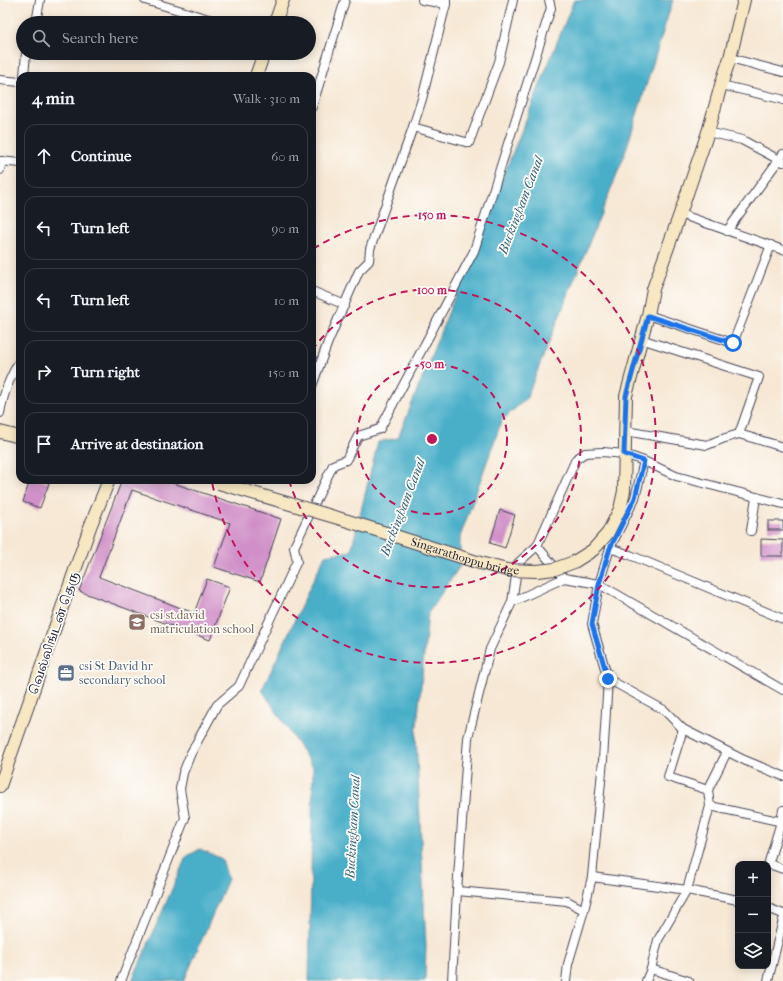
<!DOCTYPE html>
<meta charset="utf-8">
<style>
body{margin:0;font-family:"IM FELL French Canon","Noto Serif Tamil",serif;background:#20242c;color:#f1f3f6}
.controls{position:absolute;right:12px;bottom:12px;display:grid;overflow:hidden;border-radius:8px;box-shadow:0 2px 10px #0003}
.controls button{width:36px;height:36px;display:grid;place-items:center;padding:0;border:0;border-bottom:1px solid #363941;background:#171b24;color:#f1f3f6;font:20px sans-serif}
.stop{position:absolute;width:12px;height:12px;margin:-9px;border:3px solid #1a73e8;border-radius:50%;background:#fff}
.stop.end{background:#1a73e8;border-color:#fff;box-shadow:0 1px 4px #0008}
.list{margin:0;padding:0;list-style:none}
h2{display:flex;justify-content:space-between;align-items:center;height:52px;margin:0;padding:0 16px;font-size:17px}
h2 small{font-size:13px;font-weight:400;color:#9ea1a6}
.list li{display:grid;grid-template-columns:26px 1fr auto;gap:12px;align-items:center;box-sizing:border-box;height:64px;margin:0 8px 8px;padding:0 8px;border:1px solid #363941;border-radius:12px}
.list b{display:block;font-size:15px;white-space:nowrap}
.list em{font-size:13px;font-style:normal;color:#9ea1a6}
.icon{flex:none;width:22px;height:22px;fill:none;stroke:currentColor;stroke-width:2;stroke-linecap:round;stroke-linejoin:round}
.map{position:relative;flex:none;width:783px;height:981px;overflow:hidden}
.search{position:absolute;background:#171b24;box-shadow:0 2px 10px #0003;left:16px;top:16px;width:300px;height:44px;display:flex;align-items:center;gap:10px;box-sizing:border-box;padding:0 14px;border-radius:22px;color:#9ea1a6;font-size:15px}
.panel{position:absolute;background:#171b24;box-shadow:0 2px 10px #0003;left:16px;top:72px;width:300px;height:412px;border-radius:12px}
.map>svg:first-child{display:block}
.water{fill:#4aafc9;stroke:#366882}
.building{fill:#d08fc8}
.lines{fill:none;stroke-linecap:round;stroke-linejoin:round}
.street-casing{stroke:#424052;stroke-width:10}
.secondary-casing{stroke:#424052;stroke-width:14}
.street{stroke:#fff;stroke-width:8}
.secondary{stroke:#f7e8c3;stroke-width:12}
.secondary-bridge-casing{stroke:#424052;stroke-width:14;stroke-linecap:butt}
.secondary-bridge{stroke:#f7e8c3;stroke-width:12}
.route{stroke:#1a73e8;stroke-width:5}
.ring{fill:none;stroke:#c2185b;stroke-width:2;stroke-dasharray:7 5}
.labels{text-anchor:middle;stroke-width:3.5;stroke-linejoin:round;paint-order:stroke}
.street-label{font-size:12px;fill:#22223b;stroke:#fdfcf7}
.education-label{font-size:12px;fill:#785e54;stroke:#fdfcf7;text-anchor:start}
.service-label{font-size:12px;fill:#4e5e75;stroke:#fdfcf7;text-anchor:start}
.water-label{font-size:13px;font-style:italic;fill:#34617b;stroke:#fdfcf7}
.centre{fill:#c2185b;stroke:#fdfcf7;stroke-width:2}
.ring-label{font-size:12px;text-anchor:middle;font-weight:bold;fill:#c2185b;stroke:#fdfcf7;stroke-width:3.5;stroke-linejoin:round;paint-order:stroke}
</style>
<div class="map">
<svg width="783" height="981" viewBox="0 0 783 981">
<rect width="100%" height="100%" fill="#fdfcf7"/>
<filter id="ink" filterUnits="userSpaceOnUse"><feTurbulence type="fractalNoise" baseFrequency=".025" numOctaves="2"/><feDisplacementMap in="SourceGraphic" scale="8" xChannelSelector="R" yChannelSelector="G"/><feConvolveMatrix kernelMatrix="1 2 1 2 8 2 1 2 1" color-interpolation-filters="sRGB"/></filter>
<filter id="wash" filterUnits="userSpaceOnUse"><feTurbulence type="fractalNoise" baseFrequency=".012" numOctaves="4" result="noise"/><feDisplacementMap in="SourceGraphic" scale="16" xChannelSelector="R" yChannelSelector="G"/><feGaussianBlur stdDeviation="0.9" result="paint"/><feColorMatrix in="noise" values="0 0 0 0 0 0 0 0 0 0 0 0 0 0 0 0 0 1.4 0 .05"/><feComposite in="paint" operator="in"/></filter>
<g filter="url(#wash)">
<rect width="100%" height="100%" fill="#f7e8d5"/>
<g class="water">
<polygon points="574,0 673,0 623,159 526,399 502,420 460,537 460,566 428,613 416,736 426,946 425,981 309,981 313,767 262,690 325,555 351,551 378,442 398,438"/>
<polygon points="200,849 222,859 228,879 184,981 132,981 186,857"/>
</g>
<g id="blocks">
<g class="building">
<polygon points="30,480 41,480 49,483 40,508 23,502"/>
<polygon points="122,480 164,480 281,519 260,582 214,567 230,523 132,490 99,577 194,613 207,579 230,587 210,640 79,591"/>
<polygon points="500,510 515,515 505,548 490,543"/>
<rect x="768" y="521" width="15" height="9"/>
<polygon points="761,539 783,540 783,556 761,556"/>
</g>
</g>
</g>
<g filter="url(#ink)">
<use href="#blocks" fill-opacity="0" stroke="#424052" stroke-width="1"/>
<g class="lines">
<defs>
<g id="street">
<polyline points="145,0 222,23"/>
<polyline points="422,0 446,4"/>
<polyline points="36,23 40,0"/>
<polyline points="730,58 783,72"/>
<polyline points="24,76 26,53"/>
<polyline points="0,80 20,82"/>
<polyline points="721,85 781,99 783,100"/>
<polyline points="312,107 345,0"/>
<polyline points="413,127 469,143 499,62 513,0"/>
<polyline points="708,132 742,140 783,162"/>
<polyline points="0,161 20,163"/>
<polyline points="0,170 2,161"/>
<polyline points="680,214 783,250"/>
<polyline points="727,231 783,154"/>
<polyline points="312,291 345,305"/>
<polyline points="648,315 733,343 771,245"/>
<polyline points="641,339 759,377 739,434 783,447"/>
<polyline points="312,386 328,342 359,271 369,261 370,249 413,127 422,99 446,4 446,0"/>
<path d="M0,413C4,392 9,379 20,360"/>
<polyline points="625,431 707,445 722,439 739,434"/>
<polyline points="644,461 624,454 603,452 585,453 576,459 537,546 564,578 599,584 783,690"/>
<polyline points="751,531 756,497"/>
<polyline points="610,548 630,555 783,619"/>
<polyline points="512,602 518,563 537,546"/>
<polyline points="608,679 664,710 683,729 744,760 783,776"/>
<polyline points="708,790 727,752"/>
<polyline points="710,806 783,822"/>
<polyline points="769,864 783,869"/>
<polyline points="768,865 781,822 783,810"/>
<polyline points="592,877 687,890 738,900"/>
<polyline points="457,891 567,901 584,910"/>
<polyline points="768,908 783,914"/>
<polyline points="651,969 689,981"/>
<polyline points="121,981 185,818 180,789 183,773 191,753 217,705 239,686 297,561 294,547 333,465 346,460 358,436 380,429 474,251 551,8 549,0"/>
<polyline points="452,981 457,891 468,738 490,649 512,602 564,578"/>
<polyline points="566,981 568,964 584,910 592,877 603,760 608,679 592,624 599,584 610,548 635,498 644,461 676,476 783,504"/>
<polyline points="646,981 651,969 658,940 687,890 710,806 708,790 668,777 683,729"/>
<polyline points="768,981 783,920"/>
</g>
<g id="secondary">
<polyline points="275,23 283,0"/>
<polyline points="256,76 264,53"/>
<polyline points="0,432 20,437"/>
<polyline points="620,509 624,491 626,396 648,315 653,289 680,214 708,132 721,85 730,58 744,0"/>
<polyline points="0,786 90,527 109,480"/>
</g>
</defs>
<use href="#street" class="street-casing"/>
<use href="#secondary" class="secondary-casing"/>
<use href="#street" class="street"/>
<use href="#secondary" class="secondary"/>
<defs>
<g id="secondary-bridge">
<path id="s1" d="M219,483L348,521L480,563L507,570L537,571L555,569L574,562L593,550L608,533L620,509"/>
</g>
</defs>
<use href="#secondary-bridge" class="secondary-bridge-casing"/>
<use href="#secondary-bridge" class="secondary-bridge"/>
</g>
</g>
<g class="lines" filter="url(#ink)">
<polyline class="route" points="608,679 592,624 599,584 610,548 635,498 644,461 624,454 626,396 648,316 733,343"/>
</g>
<g class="ring">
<circle cx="432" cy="439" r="75"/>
<path d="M312 350A149 149 0 1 1 289 480"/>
<path d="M313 249A224 224 0 1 1 212 482"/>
</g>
<defs>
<symbol id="school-square" viewBox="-11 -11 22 22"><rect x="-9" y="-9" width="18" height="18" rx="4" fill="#8d6e63" stroke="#fdfcf7"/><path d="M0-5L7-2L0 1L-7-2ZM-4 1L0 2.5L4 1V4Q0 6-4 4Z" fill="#fff"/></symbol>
<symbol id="office-square" viewBox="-11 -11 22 22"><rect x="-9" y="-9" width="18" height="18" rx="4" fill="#5c6f8a" stroke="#fdfcf7"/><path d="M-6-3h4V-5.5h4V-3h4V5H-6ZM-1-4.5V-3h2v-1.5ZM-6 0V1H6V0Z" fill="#fff"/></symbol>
</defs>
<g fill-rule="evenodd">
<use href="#school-square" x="127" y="612" width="20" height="20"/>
<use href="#office-square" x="56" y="663" width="20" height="20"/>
</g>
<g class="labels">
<g class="street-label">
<text dy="4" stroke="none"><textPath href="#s1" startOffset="257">Singarathoppu bridge</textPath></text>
<text transform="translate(54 633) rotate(-71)" y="4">வெல்லிங்டன் தெரு</text>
</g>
<g class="education-label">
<text x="150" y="619">csi st.david<tspan x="150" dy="14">matriculation school</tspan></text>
</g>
<g class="service-label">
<text x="79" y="670">csi St David hr<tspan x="79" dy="14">secondary school</tspan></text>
</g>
<g class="water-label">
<text transform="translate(520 205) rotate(-69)" y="5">Buckingham Canal</text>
<text transform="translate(402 507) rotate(-69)" y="5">Buckingham Canal</text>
<text transform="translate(352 827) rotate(-87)" y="5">Buckingham Canal</text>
</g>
</g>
<circle cx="432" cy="439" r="6" class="centre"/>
<g class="ring-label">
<text x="432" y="219">150 m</text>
<text x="432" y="294">100 m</text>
<text x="432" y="368">50 m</text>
</g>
</svg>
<div class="controls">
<button>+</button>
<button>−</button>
<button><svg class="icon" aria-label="layers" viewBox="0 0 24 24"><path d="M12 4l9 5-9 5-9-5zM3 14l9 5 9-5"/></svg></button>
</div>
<div class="stop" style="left:733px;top:343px"></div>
<div class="stop end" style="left:608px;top:679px"></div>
<div class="search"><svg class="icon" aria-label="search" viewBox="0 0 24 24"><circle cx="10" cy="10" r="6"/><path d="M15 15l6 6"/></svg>Search here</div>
<section class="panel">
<h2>4 min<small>Walk · 310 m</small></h2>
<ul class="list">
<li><svg class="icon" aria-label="ahead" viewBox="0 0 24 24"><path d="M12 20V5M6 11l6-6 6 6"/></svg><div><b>Continue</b></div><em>60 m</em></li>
<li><svg class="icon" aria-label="left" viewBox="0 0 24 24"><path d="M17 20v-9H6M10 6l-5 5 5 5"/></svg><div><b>Turn left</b></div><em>90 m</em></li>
<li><svg class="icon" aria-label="left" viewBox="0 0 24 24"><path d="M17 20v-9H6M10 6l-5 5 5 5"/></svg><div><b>Turn left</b></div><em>10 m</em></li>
<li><svg class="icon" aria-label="right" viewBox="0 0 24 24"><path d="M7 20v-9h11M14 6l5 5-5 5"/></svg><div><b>Turn right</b></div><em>150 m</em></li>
<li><svg class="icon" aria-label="arrive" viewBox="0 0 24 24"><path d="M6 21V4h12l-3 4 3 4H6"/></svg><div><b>Arrive at destination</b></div></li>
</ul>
</section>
</div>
